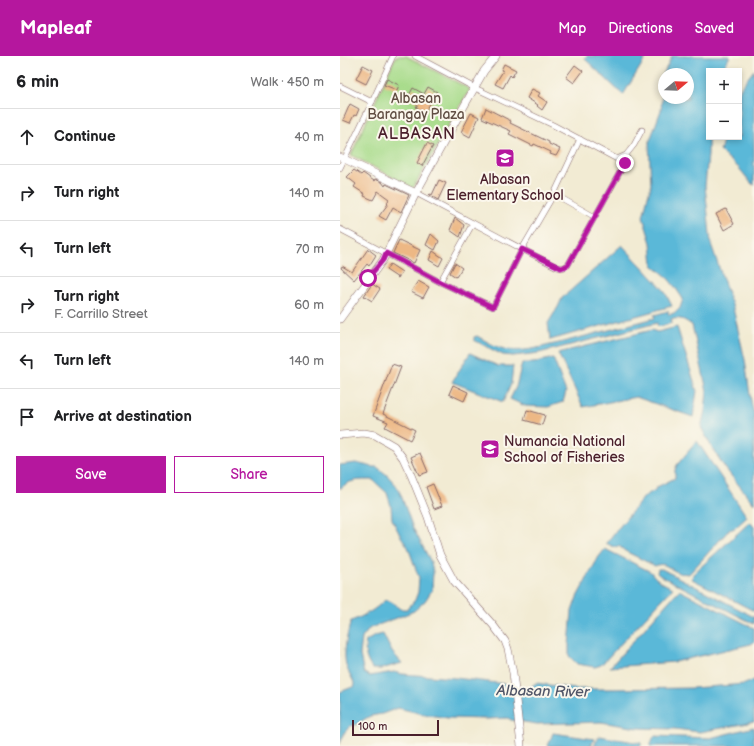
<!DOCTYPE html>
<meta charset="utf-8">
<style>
body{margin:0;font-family:"Balsamiq Sans",sans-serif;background:#f6f6f6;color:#202124}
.controls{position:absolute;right:12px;top:12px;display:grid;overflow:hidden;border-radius:0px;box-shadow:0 2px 6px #0003}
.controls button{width:36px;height:36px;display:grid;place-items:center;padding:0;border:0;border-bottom:1px solid #e0e0e0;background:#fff;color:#202124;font:20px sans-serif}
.compass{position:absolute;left:318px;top:12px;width:36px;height:36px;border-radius:50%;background:#fff;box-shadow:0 2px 6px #0003;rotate:71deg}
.scale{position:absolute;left:12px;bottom:10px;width:87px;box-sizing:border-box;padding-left:4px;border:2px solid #4a1f2b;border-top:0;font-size:11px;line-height:14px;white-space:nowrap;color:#4a1f2b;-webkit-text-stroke:3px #fbf7ec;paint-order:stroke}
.stop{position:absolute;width:12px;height:12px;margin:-9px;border:3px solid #b5179e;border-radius:50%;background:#fff}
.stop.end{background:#b5179e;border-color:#fff;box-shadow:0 1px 4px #0008}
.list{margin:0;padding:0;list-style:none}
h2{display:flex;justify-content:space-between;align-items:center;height:52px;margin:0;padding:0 16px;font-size:17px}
h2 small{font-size:13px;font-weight:400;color:#757577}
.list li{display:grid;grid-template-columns:26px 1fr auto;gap:12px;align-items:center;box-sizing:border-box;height:56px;padding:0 16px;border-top:1px solid #e0e0e0}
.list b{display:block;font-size:15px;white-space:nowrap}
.list p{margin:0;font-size:13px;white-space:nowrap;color:#757577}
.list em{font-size:13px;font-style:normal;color:#757577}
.actions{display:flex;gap:8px;padding:12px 16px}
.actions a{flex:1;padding:9px 0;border:1px solid #b5179e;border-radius:0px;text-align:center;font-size:14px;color:#b5179e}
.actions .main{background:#b5179e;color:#fff}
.icon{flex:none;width:22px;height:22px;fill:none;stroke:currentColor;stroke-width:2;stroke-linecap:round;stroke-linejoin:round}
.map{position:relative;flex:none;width:414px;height:690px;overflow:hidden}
header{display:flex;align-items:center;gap:24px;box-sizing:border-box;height:56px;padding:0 20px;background:#b5179e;color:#fff}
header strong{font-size:19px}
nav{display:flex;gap:22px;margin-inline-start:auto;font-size:14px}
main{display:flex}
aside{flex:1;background:#fff}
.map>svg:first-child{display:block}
.green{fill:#a7db8a;stroke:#787d5a}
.water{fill:#5ab8d8;stroke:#526c82;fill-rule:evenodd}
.building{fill:#edb885}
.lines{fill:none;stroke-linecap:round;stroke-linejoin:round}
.street-casing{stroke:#856666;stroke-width:6}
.secondary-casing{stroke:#856666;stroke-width:8}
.street{stroke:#fff;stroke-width:5}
.secondary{stroke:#fff;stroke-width:7}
.route{stroke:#b5179e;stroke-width:5}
.labels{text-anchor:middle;stroke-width:4;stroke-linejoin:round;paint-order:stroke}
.park-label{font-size:14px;fill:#614e43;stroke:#fbf7ec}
.poi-label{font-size:14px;fill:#4a1f2b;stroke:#fbf7ec}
.water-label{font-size:15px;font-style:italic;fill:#505568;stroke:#fbf7ec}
.quarter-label{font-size:16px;letter-spacing:1px;fill:#4a1f2b;stroke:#fbf7ec}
</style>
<header>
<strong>Mapleaf</strong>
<nav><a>Map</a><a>Directions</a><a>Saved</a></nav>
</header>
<main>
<aside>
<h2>6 min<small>Walk · 450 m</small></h2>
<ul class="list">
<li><svg class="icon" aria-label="ahead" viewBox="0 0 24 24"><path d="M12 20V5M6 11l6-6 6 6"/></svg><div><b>Continue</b></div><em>40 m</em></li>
<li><svg class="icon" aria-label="right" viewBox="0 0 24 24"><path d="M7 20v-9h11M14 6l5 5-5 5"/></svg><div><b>Turn right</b></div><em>140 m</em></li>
<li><svg class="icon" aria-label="left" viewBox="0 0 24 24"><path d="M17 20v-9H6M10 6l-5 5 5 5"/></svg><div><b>Turn left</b></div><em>70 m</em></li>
<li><svg class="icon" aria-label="right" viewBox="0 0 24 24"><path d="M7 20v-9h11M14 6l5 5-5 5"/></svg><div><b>Turn right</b><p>F. Carrillo Street</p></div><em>60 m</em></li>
<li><svg class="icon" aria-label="left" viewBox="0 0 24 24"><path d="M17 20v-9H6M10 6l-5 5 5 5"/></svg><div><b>Turn left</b></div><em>140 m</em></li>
<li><svg class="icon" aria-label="arrive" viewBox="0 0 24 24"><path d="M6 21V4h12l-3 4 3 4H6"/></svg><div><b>Arrive at destination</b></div></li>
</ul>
<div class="actions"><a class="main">Save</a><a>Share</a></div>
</aside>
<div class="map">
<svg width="414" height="690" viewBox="0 0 414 690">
<rect width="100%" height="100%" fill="#fbf7ec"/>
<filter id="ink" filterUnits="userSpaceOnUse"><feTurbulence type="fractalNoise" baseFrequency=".025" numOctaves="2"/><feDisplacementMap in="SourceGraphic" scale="8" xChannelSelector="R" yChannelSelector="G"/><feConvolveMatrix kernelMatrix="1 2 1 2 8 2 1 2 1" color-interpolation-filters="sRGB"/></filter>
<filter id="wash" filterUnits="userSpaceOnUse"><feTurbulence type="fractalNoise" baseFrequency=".012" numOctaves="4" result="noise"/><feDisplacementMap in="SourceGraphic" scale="16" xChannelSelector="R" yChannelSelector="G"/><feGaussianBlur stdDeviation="0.9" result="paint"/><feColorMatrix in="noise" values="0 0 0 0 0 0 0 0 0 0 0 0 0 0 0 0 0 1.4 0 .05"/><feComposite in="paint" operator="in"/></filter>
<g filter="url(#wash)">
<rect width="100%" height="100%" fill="#f2ebd3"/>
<polygon class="green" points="56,0 66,0 130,33 73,132 11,99"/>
<g class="water">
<polygon points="247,0 307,0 283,39 245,3"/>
<path d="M332,0H390L382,15H369L368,99L365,130L371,188L393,252L405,304L410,339L414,360V448L385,412L371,390L361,371L365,355L367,335L352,269C343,263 342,262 331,263L332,267L318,271L317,267L199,297L173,300L163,299L157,296L134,284V281L137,280C148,286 158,293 171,294C187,296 204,290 219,287C251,279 283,270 315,262L314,259L328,255L329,259L336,256L340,252L343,243L335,231L326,220L313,209L311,187L303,161L308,140L311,130L310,108L309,87L321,54L322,42L320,25ZM324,18H348V42H324Z"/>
<polygon points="414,14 414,129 411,127 399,112 380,95 384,81 399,81 399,36 401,31"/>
<polygon points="282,189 324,234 332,250 210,284 208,267 218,251 222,242"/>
<polygon points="337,271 357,335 353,361 296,341 243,351 218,297 312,274 317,276"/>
<polygon points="130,297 158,310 173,310 171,328 163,346 112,326"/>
<polygon points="213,302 226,336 223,346 208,351 185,350 170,343 176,331 182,307 194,307"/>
<path d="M357,385L407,461L395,472L389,474L349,518C345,517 342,518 339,517C329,513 325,505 315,510L285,495L279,490L274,491L266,487L305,440L315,434L317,431L335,422V414L337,409Z"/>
<path d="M16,407L33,411H37L47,419L56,429L61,439L73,472L91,506L93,516L92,534L85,545L74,555L57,562L30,572L22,582L20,599L24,617L30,620L54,616L62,618L116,622L165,628L171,637H183L196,627L235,633H267L353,632L405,628L414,624V666L360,676L335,673L298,672L261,666L197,668L171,664L168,662L147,663L108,662L83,658L58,652L42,658L30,660L15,669L10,670L5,676L0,688V636L15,630C13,622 8,617 6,609C3,596 7,578 11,565C24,560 35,554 45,544L52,546L60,553H67L75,544L78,536L79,522L68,491L60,479L52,463L51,450L47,437L33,424C20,424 9,423 0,433V409Z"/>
<polygon points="410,466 414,471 414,555 352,523 353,518"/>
<path d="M265,493L311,516C316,524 324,528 333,532L261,609L255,611L237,608L229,600V589L232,555L237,541L258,502Z"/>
<polygon points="318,513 322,513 414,561 414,568 319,519 317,517"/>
<polygon points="339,534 414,572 414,586 411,588 334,606 270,611"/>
<path d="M43,578L52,596L62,607L41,613H33C26,606 24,595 26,585L35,580Z"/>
<polygon points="414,671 414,690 310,690 314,680 370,682"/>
<polygon points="213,677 254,683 251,690 208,690"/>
<polygon points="259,680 301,687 301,690 254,690"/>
</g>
<g id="blocks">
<g class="building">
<polygon points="164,8 176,14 172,21 170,19 163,32 155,28 163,15 161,14"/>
<polygon points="23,9 33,14 26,28 16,23"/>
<polygon points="235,9 243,15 234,27 226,21"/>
<polygon points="47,23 59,29 57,34 44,29"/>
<polygon points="88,31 97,36 85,56 76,51 79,47 68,41 73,32 84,38"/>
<polygon points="192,33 200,37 198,40 207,46 202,54 197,50 198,49 187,42"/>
<polygon points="10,48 19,53 16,60 14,59 10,67 3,64"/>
<polygon points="146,52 171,65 170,67 209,86 209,88 220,93 216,100 210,98 211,96 194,88 193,90 169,78 171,75 142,62"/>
<polygon points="131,57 139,61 130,81 121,76"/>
<polygon points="87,87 93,90 82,110 77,107"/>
<polygon points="14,114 21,119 23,117 34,125 35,123 42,126 45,130 46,128 69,139 61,156 53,151 46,164 39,160 48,148 47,147 49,143 38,135 33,144 24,140 25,138 14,131 16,128 7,121"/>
<polygon points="99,124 106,127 98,144 89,139 90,138 92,139"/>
<polygon points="386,153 394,168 384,174 376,158"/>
<polygon points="115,162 124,169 120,181 110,174"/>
<polygon points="91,178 99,185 95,194 86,189"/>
<polygon points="59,184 80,194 74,207 53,197"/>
<polygon points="28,193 36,199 29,210 27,208 14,224 1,212 2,210 12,216"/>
<polygon points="93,195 103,202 99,210 89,204"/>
<polygon points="115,207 122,212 116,221 110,217"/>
<polygon points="50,208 62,216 58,222 46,214"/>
<polygon points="78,225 89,231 83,242 71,236"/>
<polygon points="32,228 40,233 32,245 24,240"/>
<polygon points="52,308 61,311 43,358 75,374 70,384 45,371 48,366 33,360"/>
<polygon points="113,329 128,336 124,345 109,338"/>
<polygon points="187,354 205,359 202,369 184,364"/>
<polygon points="80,397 88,416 79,419 71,401"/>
<polygon points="93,428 102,450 94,453 86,431"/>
</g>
</g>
</g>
<g filter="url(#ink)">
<use href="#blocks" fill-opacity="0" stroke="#856666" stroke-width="1"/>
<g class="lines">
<defs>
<g id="street">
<path d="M75,0L135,32L213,69L277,103L286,99L287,102L285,107L228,209C224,212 222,212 217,211L182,193L76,137"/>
<polyline points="0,30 32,46"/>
<polyline points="286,99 294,89 302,74"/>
<polyline points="0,112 32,46 53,0"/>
<polyline points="214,138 255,161"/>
<polyline points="0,173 100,226 153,251 182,193 214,138 240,83"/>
<polyline points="100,226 133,167"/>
</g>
<g id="secondary">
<polyline points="0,101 76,137"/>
<polyline points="0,263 43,204 76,137 105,84 144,15 156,0"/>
<polyline points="0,379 24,377 35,379 54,390 63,402 71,419 88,461 100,499 114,525 153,569 165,585 168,593 173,617 181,690"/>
</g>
</defs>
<use href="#street" class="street-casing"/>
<use href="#secondary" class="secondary-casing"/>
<use href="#street" class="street"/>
<use href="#secondary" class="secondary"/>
</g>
</g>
<g class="lines" filter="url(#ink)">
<polyline class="route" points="28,222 43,204 46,197 100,226 153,251 182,193 221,212 224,211 228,209 285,107"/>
</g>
<defs>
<symbol id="school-square" viewBox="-11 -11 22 22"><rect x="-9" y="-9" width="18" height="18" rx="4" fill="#b5179e" stroke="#fbf7ec"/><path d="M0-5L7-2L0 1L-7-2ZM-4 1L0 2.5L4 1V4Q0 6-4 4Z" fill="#fff"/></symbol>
</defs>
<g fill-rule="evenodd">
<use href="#school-square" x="154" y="91" width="22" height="22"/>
<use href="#school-square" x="139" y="382" width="22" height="22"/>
</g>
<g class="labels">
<g class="park-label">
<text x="76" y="47">Albasan<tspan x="76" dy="16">Barangay Plaza</tspan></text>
</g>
<g class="poi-label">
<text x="165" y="128">Albasan<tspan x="165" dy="16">Elementary School</tspan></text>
<text x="164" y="390" text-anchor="start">Numancia National<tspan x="164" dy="16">School of Fisheries</tspan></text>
</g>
<g class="water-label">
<text transform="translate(203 635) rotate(1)" y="5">Albasan River</text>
</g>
<g class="quarter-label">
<text x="77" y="83">ALBASAN</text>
</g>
</g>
</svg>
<div class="controls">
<button>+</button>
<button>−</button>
</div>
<svg class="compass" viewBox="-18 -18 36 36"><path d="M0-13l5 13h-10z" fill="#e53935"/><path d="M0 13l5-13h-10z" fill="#757577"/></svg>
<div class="scale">100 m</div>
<div class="stop" style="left:28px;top:222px"></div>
<div class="stop end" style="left:285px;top:107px"></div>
</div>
</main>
